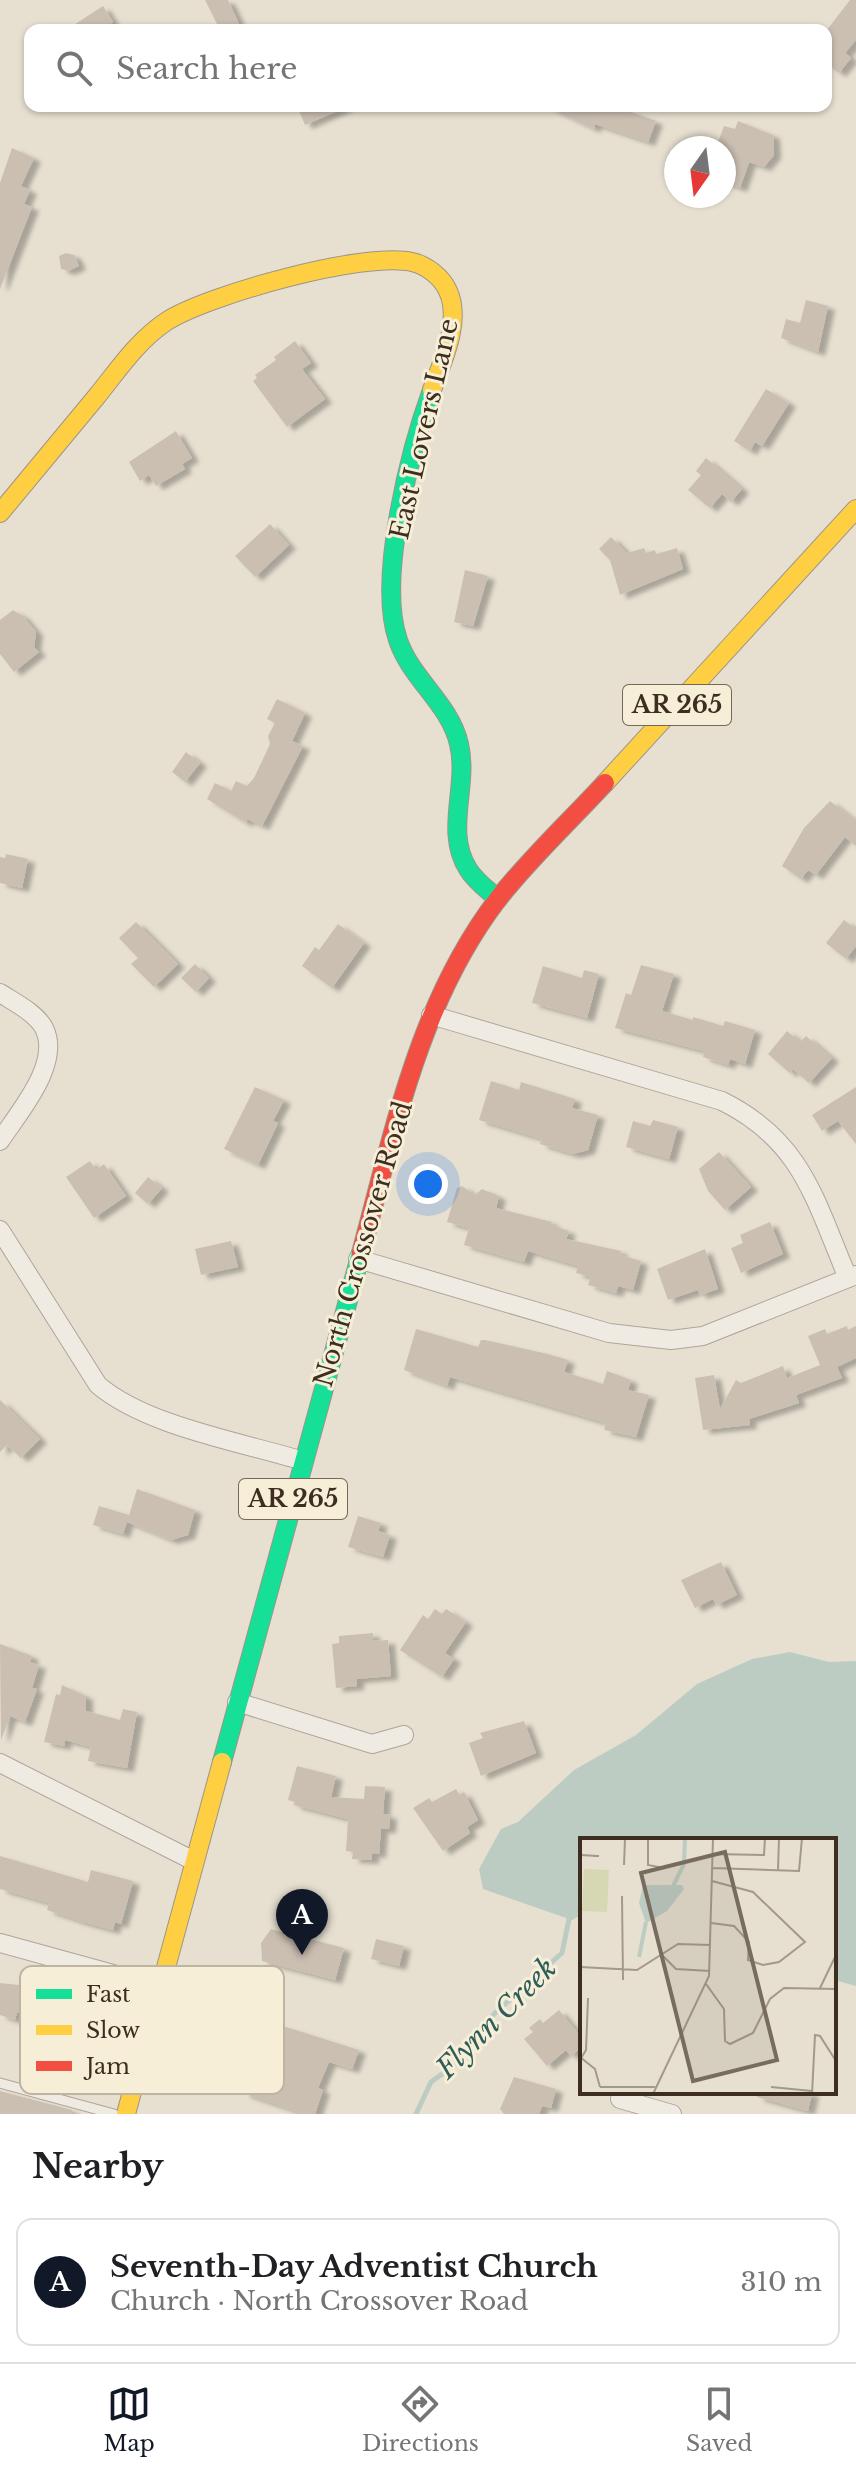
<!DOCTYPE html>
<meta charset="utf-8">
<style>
body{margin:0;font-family:"Libre Baskerville",serif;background:#f2f2f2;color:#202124}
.compass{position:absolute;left:664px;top:136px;width:72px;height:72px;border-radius:50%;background:#fff;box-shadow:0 2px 6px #0004;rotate:194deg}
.you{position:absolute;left:428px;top:1184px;width:28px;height:28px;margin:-20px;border:6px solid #fff;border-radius:50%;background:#1a73e8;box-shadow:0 0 0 12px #1a73e833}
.badge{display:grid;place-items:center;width:52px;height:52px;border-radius:50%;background:#111827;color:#fff;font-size:26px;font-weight:700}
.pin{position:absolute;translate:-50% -66px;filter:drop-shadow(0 2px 4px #0008)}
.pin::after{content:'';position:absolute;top:42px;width:28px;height:24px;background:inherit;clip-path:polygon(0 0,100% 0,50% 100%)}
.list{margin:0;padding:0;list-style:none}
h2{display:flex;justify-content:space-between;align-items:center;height:104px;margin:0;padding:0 32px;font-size:34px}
h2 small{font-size:26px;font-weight:400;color:#757577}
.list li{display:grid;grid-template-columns:52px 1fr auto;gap:24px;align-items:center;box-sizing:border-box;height:128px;margin:0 16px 16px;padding:0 16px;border:2px solid #e0e0e0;border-radius:16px}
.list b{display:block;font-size:30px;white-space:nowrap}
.list p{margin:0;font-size:26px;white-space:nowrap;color:#757577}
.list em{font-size:26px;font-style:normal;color:#757577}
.icon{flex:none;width:44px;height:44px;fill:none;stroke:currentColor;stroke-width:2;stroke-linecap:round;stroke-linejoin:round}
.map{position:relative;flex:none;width:856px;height:2114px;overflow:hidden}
.search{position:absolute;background:#fff;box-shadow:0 2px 6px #0004;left:24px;right:24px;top:24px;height:88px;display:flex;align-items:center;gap:20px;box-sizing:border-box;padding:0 28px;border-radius:16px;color:#757577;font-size:30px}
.sheet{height:248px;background:#fff}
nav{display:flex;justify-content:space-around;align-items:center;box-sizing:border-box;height:112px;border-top:2px solid #e0e0e0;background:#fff;font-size:22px;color:#757577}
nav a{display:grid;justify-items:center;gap:4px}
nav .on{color:#111827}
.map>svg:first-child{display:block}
.water{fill:#bcccc2}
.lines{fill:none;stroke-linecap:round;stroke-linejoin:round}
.stream{stroke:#bcccc2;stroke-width:5}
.building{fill:#cbbfb2;filter:url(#shadow)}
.lane-casing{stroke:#ada599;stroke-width:11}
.street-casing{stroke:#ada599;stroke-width:20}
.fast-casing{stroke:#9c958a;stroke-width:20}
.slow-casing{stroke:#9c958a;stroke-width:20}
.jam-casing{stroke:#9c958a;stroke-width:20}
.lane{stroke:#efebe3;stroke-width:9}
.street{stroke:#efebe3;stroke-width:18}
.fast{stroke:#16e098;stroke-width:18}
.slow{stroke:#ffcf43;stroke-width:18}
.jam{stroke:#f24e42;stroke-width:18}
.labels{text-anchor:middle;stroke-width:6;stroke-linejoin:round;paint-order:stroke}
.shield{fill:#f7eed8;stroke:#756857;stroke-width:2}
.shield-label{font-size:24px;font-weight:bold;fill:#3d2e20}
.street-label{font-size:26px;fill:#3d2e20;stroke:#f7eed8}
.water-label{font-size:28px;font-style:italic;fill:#2f5d5a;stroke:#f7eed8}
.inset-river{fill:none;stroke:#bcccc2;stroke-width:4}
.inset-road{fill:none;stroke:#a3998a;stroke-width:2}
.view{fill:#786c5e;fill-opacity:0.15;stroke:#786c5e;stroke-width:4}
.inset-edge{fill:none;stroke:#3d2e20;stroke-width:4}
.key{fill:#f7eed8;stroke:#bfb4a1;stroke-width:2}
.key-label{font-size:22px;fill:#3d2e20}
</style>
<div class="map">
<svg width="856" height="2114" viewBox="0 0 856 2114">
<defs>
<filter id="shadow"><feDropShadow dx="7" dy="4" stdDeviation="2" flood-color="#0004"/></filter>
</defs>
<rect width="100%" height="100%" fill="#e7e0d1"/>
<polygon class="water" points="790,1652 829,1662 856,1661 856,1986 834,1980 834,1840 582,1840 582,1915 569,1919 483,1889 479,1869 501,1829 518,1822 574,1770 636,1735 697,1684 752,1659"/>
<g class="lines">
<polyline class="stream" points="416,2114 431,2082 456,2064 494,2014 562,1953 569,1919 582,1911"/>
</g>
<g class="building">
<polygon points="205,0 228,0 239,24 220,30"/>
<polygon points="850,0 856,0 856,40 845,53 851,58 839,73 826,63 826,31"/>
<polygon points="103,6 113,22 102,30 66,30"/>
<polygon points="297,106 349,106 305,125"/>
<polygon points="546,106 614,106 656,121 648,142 595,124 594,129"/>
<polygon points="738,121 773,135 774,155 764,167 749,162 740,188 724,182 724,148 716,148 724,126 735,129"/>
<polygon points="12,148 34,158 21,186 30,190 24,204 32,207 0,289 0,183"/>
<polygon points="66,253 74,255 79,266 68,271 61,269 59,256"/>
<polygon points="806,300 828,306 818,352 781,338 786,319 800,323"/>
<polygon points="295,341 311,363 302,369 325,399 287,427 253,381 257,378 255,375 276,360 274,357"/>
<polygon points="766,389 789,403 762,446 755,442 750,451 734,441"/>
<polygon points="176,431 192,458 182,464 185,469 156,486 149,475 140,481 129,462"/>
<polygon points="706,458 742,489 731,502 722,494 710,508 688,490 701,475 696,471"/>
<polygon points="270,524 289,545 255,577 235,556"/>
<polygon points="611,537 627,553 644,548 646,553 655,550 656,554 677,548 683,569 620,595 610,560 599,549"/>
<polygon points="465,570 488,576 473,626 454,622"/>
<polygon points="13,610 23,616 36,632 34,647 39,652 14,672 0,654 0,620"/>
<polygon points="277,699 305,713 292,741 303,746 262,826 247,819 246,823 207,799 215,783 231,791 236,781 247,786 254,778 270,744 268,736 275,723 267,719"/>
<polygon points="186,752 200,763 185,782 172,772"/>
<polygon points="830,801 856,821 856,846 845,837 816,875 808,870 801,879 782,866 804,828"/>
<polygon points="6,854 28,859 22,888 0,883 0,857 5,858"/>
<polygon points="844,920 856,929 856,946 846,959 826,943"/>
<polygon points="136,922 178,964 154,987 131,964 138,958 119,938"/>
<polygon points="338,924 364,943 332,988 302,966 315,947 319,950"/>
<polygon points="195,964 209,978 196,992 181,978"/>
<polygon points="641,965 674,974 662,1011 693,1020 693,1017 723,1026 725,1021 755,1030 745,1064 730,1059 728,1065 703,1057 704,1051 615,1028 626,993 631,995"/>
<polygon points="543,966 582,978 584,970 599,974 587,1018 532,1003"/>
<polygon points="787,1031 800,1042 806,1036 832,1058 809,1083 793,1069 790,1073 768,1054"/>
<polygon points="491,1081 519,1090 521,1082 575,1099 572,1108 598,1115 588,1150 573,1154 540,1144 542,1139 479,1120"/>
<polygon points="255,1087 284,1100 273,1121 278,1123 258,1165 224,1149"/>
<polygon points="856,1087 856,1144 838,1121 822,1131 812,1115"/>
<polygon points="653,1120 678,1127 669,1159 626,1147 633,1121 650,1126"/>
<polygon points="719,1152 751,1187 725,1210 708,1191 699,1169"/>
<polygon points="90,1161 96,1170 104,1164 126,1196 94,1218 66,1177"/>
<polygon points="148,1177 162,1188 148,1204 135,1193"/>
<polygon points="462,1186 475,1195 482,1189 499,1196 496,1208 552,1222 551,1225 569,1231 566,1239 621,1251 620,1255 641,1261 633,1290 618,1286 616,1293 588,1285 591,1277 576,1273 578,1266 528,1251 524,1262 464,1245 469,1228 447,1222 457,1188"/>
<polygon points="770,1222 783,1254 741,1273 731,1248 743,1243 740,1235"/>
<polygon points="231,1241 238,1267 201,1275 195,1249"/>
<polygon points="705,1249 718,1289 700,1295 698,1290 668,1300 657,1269"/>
<polygon points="847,1326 848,1330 856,1326 856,1358 837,1367 842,1378 796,1395 799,1403 749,1419 750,1425 703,1430 695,1378 714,1375 720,1409 736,1380 741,1383 783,1366 787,1378 820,1365 808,1336 825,1329 827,1334"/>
<polygon points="416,1329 478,1347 481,1340 485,1340 548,1354 568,1360 564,1372 603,1384 607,1371 631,1380 628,1390 649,1395 636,1437 604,1430 606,1423 450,1377 447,1386 404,1370"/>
<polygon points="0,1400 40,1439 21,1458 7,1445 0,1452"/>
<polygon points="137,1489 195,1510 188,1535 171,1540 127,1522"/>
<polygon points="99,1506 129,1515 123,1534 93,1525"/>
<polygon points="358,1516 381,1523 378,1531 390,1535 383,1557 348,1547"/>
<polygon points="721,1562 737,1595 716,1605 713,1599 695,1608 681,1580"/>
<polygon points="435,1609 442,1614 446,1609 466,1622 445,1653 454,1659 442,1677 400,1650 423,1615 428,1619"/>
<polygon points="373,1633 373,1641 388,1640 391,1676 357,1679 357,1686 336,1688 332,1644 339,1643 339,1636"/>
<polygon points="0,1644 32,1656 30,1662 39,1665 32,1688 37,1689 25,1722 10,1716 1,1740"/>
<polygon points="62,1685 86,1696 86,1711 120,1720 123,1709 137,1712 127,1768 88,1761 91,1747 65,1740 64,1746 44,1742 56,1694 60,1695"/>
<polygon points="524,1721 536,1753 481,1776 469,1743 483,1738 480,1733"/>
<polygon points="297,1766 336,1776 331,1797 364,1799 365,1786 385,1787 383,1814 390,1815 389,1829 381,1829 379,1854 372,1853 372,1860 352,1859 353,1852 346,1851 348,1819 294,1805 295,1802 288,1800"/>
<polygon points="456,1789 460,1795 464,1792 478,1820 467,1827 470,1833 443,1851 413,1808 429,1798 432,1802"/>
<polygon points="0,1856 88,1882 91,1870 133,1881 121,1924 115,1922 113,1930 83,1922 47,1910 49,1903 0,1889"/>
<polygon points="271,1929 344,1948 335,1980 262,1961 261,1943"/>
<polygon points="376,1939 404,1946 399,1966 371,1959"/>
<polygon points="27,1979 45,1985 44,1990 97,2004 82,2062 39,2050 47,2020 17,2012 15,2020 0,2015 0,1983 19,1985 20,1980"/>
<polygon points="559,2010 582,2038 582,2047 571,2056 566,2050 547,2066 524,2039 533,2032 529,2028 540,2019 543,2023"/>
<polygon points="283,2026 359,2050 352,2069 329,2062 318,2088 323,2090 315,2114 304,2114 243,2093 258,2050 273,2056"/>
<polygon points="514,2077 556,2089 551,2108 542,2106 539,2114 504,2114 500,2109"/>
<polygon points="0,2091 72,2110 72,2114 0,2114"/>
<polygon points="758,2092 812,2092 808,2111 757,2097"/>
</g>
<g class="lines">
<defs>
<polyline id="lane" points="0,2083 114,2114"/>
<g id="street">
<path d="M0,993C14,1002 36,1013 44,1028C62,1064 18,1113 0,1141"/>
<path d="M431,1015L722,1101C803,1141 815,1201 848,1278"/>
<path d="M0,1230L98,1385C146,1426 241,1442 303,1461"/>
<polyline points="358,1259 609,1333 671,1340 703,1336 856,1275"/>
<polyline points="237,1702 372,1744 404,1735"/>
<polyline points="0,1763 194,1861"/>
<polyline points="0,1943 160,1987"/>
<polyline points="620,2099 672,2114"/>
</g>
<g id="fast">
<path d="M432,390C410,450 377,580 398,640C411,679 450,704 459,744C469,786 444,831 468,869C475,881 488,890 498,899"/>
<polyline points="222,1762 361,1253"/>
</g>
<g id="slow">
<path d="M0,513C32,474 65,435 97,396C118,370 138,340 167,321C208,295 364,251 412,262C426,265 442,277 448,291C462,321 442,362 432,390"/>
<polyline points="605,783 856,509"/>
<polyline points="126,2114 222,1762"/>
</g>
<path id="jam" d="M361,1253C394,1131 419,1002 498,899C530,858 570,821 605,783"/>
</defs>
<use href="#lane" class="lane-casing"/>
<use href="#street" class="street-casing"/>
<use href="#fast" class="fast-casing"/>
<use href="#slow" class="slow-casing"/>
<use href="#jam" class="jam-casing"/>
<use href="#lane" class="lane"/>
<use href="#street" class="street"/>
<use href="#fast" class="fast"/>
<use href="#slow" class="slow"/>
<use href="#jam" class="jam"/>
</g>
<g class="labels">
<g class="shield">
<rect x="623" y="685" width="108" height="40" rx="6"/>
<rect x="239" y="1479" width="108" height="40" rx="6"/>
</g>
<g class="shield-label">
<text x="677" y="713">AR 265</text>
<text x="293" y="1507">AR 265</text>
</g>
<g class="street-label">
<text transform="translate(424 429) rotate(-77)" y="9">East Lovers Lane</text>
<text transform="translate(363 1244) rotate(-74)" y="9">North Crossover Road</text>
</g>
<g class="water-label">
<text transform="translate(496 2018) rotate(-45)" y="10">Flynn Creek</text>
</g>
</g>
<g transform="translate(580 1838)">
<rect width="256" height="256" fill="#e7e0d1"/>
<path d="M4,31L29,32L27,74L2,73Z" fill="#d6d7b3"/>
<path d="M63,47H102L104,51L87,73L66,85L59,65Z" fill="#bcccc2"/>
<path class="inset-river" d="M93,48L104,26L105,0M59,119L66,84"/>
<path class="inset-road" d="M68,0V27L84,30M133,16L184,17L185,0M0,17L19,18H13M44,27L45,0M133,30L219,33L222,0M198,32L199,0M42,58L43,142M131,85L154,88L169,104L168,122L183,127L199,124L225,104L173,54L132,43M82,117L96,131L130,133M0,129L57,132L98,106L131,107M126,146L144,171L145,203L150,206L173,195L190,161L204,150L256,151M240,150L256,117M0,219L15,231L20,249M0,222L6,212L8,160M20,249H75M191,249L232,253M73,256L129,138L133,0M232,256L235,197L240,198L256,223"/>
<path class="view" d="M145,14L197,222L113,243L61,35Z"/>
<rect width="256" height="256" class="inset-edge"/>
</g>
<rect x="20" y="1966" width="264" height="128" rx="12" class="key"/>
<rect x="36" y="1989" width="36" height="10" fill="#16e098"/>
<rect x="36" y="2025" width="36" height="10" fill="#ffcf43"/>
<rect x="36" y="2061" width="36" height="10" fill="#f24e42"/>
<g class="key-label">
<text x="86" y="2002">Fast</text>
<text x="86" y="2038">Slow</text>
<text x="86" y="2074">Jam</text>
</g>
</svg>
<svg class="compass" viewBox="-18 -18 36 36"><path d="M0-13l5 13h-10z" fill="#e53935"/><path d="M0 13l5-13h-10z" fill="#757577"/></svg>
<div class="you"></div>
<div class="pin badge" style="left:302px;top:1955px">A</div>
<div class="search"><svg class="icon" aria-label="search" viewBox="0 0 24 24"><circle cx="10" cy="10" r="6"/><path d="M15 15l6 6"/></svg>Search here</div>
</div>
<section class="sheet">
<h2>Nearby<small></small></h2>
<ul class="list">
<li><span class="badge">A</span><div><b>Seventh-Day Adventist Church</b><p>Church · North Crossover Road</p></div><em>310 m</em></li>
</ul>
</section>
<nav>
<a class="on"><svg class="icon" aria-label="map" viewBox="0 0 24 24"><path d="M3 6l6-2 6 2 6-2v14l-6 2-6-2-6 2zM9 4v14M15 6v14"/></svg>Map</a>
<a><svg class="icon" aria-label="directions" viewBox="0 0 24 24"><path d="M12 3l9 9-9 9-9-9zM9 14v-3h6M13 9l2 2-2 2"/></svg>Directions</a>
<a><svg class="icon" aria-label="saved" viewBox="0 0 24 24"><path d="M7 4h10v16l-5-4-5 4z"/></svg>Saved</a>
</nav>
